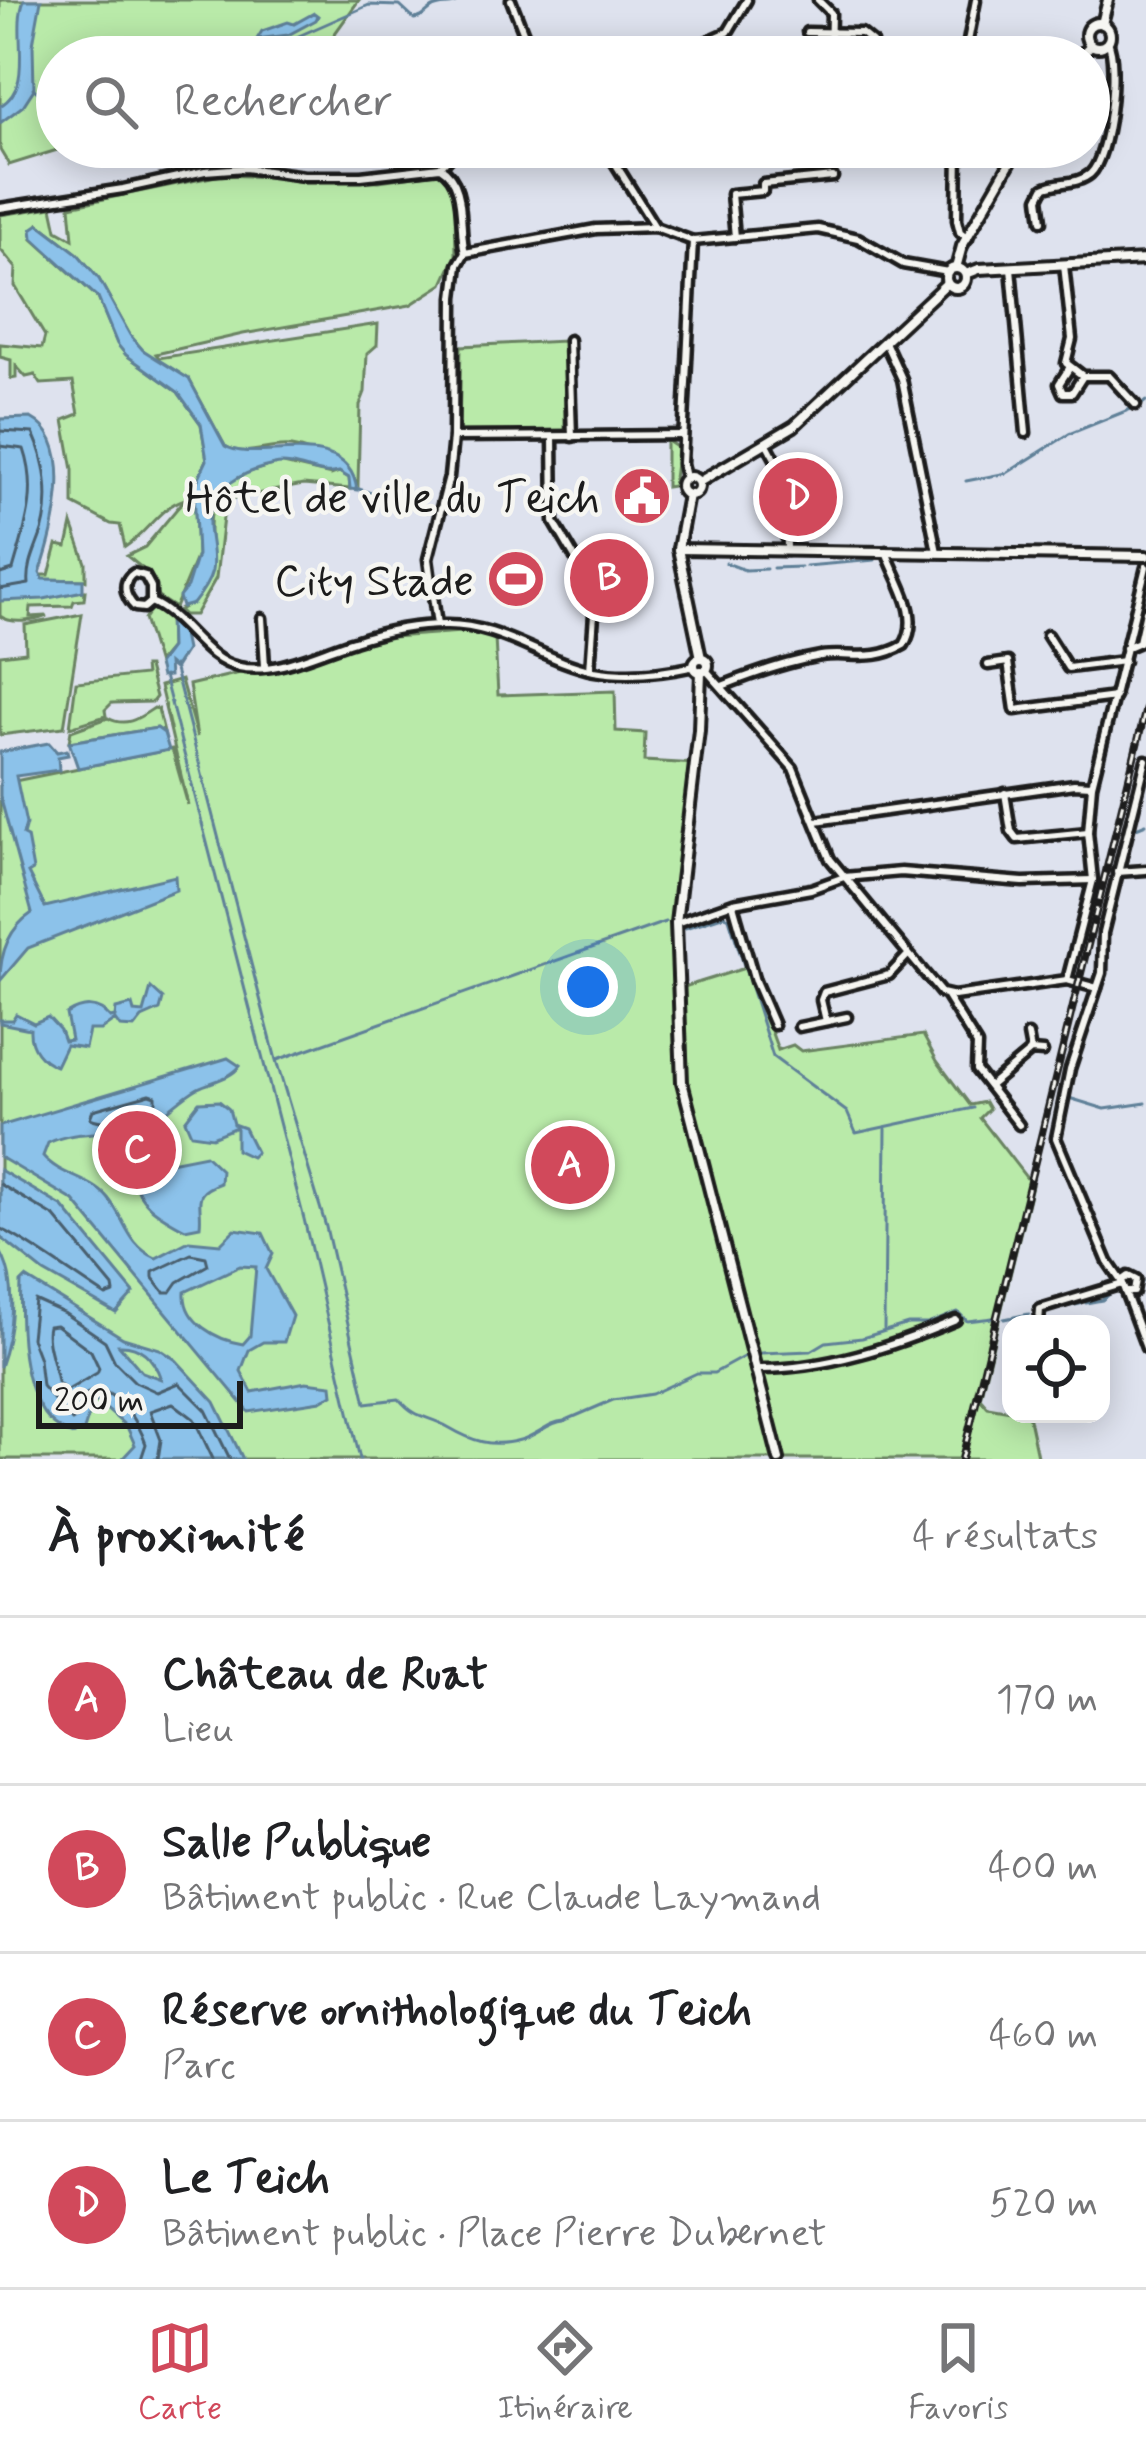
<!DOCTYPE html>
<html lang="fr">
<meta charset="utf-8">
<style>
body{margin:0;font-family:Mynerve,sans-serif;background:#f2f2f2;color:#202124}
.controls{position:absolute;right:36px;bottom:36px;display:grid;overflow:hidden;border-radius:24px;box-shadow:0 6px 30px #0003}
.controls button{width:108px;height:108px;display:grid;place-items:center;padding:0;border:0;border-bottom:3px solid #e0e0e0;background:#fff;color:#202124;font:60px sans-serif}
.scale{position:absolute;left:36px;bottom:30px;width:207px;box-sizing:border-box;padding-left:12px;border:6px solid #1c1c1c;border-top:0;font-size:33px;line-height:42px;white-space:nowrap;color:#1c1c1c;-webkit-text-stroke:9px #f6f6f2;paint-order:stroke}
.you{position:absolute;left:588px;top:987px;width:42px;height:42px;margin:-30px;border:9px solid #fff;border-radius:50%;background:#1a73e8;box-shadow:0 0 0 18px #1a73e833}
.badge{display:grid;place-items:center;width:78px;height:78px;border-radius:50%;background:#d1495b;color:#fff;font-size:39px;font-weight:700}
.pin{position:absolute;translate:-50% -50%;border:6px solid #fff;box-shadow:0 3px 12px #0006}
.list{margin:0;padding:0;list-style:none}
h2{display:flex;justify-content:space-between;align-items:center;height:156px;margin:0;padding:0 48px;font-size:51px}
h2 small{font-size:39px;font-weight:400;color:#757577}
.list li{display:grid;grid-template-columns:78px 1fr auto;gap:36px;align-items:center;box-sizing:border-box;height:168px;padding:0 48px;border-top:3px solid #e0e0e0}
.list b{display:block;font-size:45px;white-space:nowrap}
.list p{margin:0;font-size:39px;white-space:nowrap;color:#757577}
.list em{font-size:39px;font-style:normal;color:#757577}
.icon{flex:none;width:66px;height:66px;fill:none;stroke:currentColor;stroke-width:2;stroke-linecap:round;stroke-linejoin:round}
.map{position:relative;flex:none;width:1146px;height:1459px;overflow:hidden}
.search{position:absolute;background:#fff;box-shadow:0 6px 30px #0003;left:36px;right:36px;top:36px;height:132px;display:flex;align-items:center;gap:30px;box-sizing:border-box;padding:0 42px;border-radius:66px;color:#757577;font-size:45px}
.sheet{height:828px;background:#fff}
nav{display:flex;justify-content:space-around;align-items:center;box-sizing:border-box;height:168px;border-top:3px solid #e0e0e0;background:#fff;font-size:33px;color:#757577}
nav a{display:grid;justify-items:center;gap:6px}
nav .on{color:#d1495b}
.map>svg:first-child{display:block}
.green{fill:#b9eaa9;stroke:#6a8362;stroke-width:3}
.water{fill:#8cc2ea;stroke:#5f8098;stroke-width:3;fill-rule:evenodd}
.lines{fill:none;stroke-linecap:round;stroke-linejoin:round}
.shore{stroke:#495e6e;stroke-width:3}
.stream{stroke:#5f8098;stroke-width:3}
.street-casing{stroke:#1c1c1c;stroke-width:15}
.secondary-casing{stroke:#1c1c1c;stroke-width:16}
.street{stroke:#f6f6f2;stroke-width:6}
.secondary{stroke:#f6f6f2;stroke-width:8}
.rail-casing{stroke:#1c1c1c;stroke-width:8}
.rail{stroke:#f6f6f2;stroke-width:3;stroke-dasharray:9;stroke-linecap:butt}
.labels{text-anchor:middle;stroke-width:9;stroke-linejoin:round;paint-order:stroke}
.poi-label{font-size:45px;fill:#1c1c1c;stroke:#f6f6f2;text-anchor:end}
</style>
<div class="map">
<svg width="1146" height="1459" viewBox="0 0 1146 1459">
<rect width="100%" height="100%" fill="#dee2ee"/>
<filter id="ink" filterUnits="userSpaceOnUse"><feTurbulence type="fractalNoise" baseFrequency=".00833" numOctaves="2"/><feDisplacementMap in="SourceGraphic" scale="24" xChannelSelector="R" yChannelSelector="G"/><feConvolveMatrix kernelMatrix="1 2 1 2 8 2 1 2 1" color-interpolation-filters="sRGB"/></filter>
<g filter="url(#ink)">
<g class="green">
<polygon points="0,0 359,0 318,57 57,57 57,147 67,147 9,165 0,150"/>
<path d="M442,172L452,187L455,207L456,255L443,284L410,305L243,334L156,354L159,358L378,324L377,345L367,354L365,392L360,405L358,484C348,468 311,450 291,447C268,444 247,459 225,446L189,379L143,351L130,335L99,279L77,253L39,224L33,239L98,298L117,343L126,355L178,392L201,424L207,460L194,488L197,555L175,608L158,597L148,573L127,556L145,547L185,499C159,507 148,532 125,547L120,525L111,524L73,504V470L64,420L79,414L73,382L41,384L35,375L26,377L16,366V378L11,379V360L0,357V344L42,348L45,336L15,286L16,268L0,249V215L52,207L57,230L73,239L70,206L221,175L379,181Z"/>
<polygon points="564,341 565,432 459,431 461,346"/>
<polygon points="666,440 678,448 673,486 666,487"/>
<path d="M279,463L331,475L339,472L349,478L350,489L303,485L225,500L216,578L195,615H184L179,610C242,577 181,511 234,479C247,471 265,468 279,463Z"/>
<polygon points="72,524 86,563 86,580 43,579 41,575 49,575 57,545 67,547"/>
<path d="M85,591L84,600L74,601L72,606L31,607L30,617L47,616C34,621 12,625 0,616V601Z"/>
<polygon points="151,609 169,614 170,648 159,661 159,668 144,619"/>
<polygon points="82,614 64,727 0,735 0,655 26,652 25,625"/>
<polygon points="476,631 495,638 498,695 615,691 616,731 645,733 644,761 697,764 680,927 684,987 748,967 778,1050 793,1045 801,1051 923,1035 937,1061 970,1105 985,1102 989,1109 980,1118 1032,1185 980,1398 988,1407 1028,1414 1037,1456 1042,1459 0,1459 0,784 172,749 188,805 160,686 181,680 197,737 189,685 392,637"/>
<polygon points="144,667 148,667 156,697 152,702 112,703 105,710 106,716 70,727 76,682 145,675"/>
<path d="M154,708L158,709L164,733L157,728L69,742L71,731L108,718C126,728 139,718 154,708Z"/>
</g>
<g class="water">
<path d="M24,0H41L33,44L34,89L23,106L0,123V106C36,85 11,33 24,0Z"/>
<polygon points="314,13 318,16 316,20 288,35 257,39 262,31 288,22 294,24"/>
<path d="M39,224L77,253L99,279L130,335L143,350L189,379L225,446C255,465 348,424 357,490L350,489L349,478L339,472C319,478 296,460 274,465C245,471 207,488 209,523C209,539 215,554 212,571C209,583 201,594 193,604L182,607L179,597L187,587L197,555L194,488L207,460L201,424L178,392L126,355L117,344L98,298L33,238L32,229Z"/>
<path d="M31,418C79,443 53,535 40,573L43,579L83,580V591L44,599L0,601V419Z"/>
<polygon points="169,614 181,626 186,650 174,669 168,664 169,676 161,677 158,664 170,648"/>
<polygon points="157,728 164,733 169,750 78,768 69,742"/>
<path d="M49,743L57,752L67,750L68,755L58,757L59,770L16,776L26,824L23,835L27,837L33,870L28,873L45,907L175,876L176,890L28,948L0,981C0,953 8,929 32,913L0,796V752Z"/>
<path d="M151,988L163,999L160,1010L142,1018L134,1028L120,1027L115,1020L101,1030H89L85,1048L66,1045L56,1066C41,1061 29,1047 30,1029L0,1023V1020H12L16,1014L34,1023L48,1017L60,1030L64,1041L71,1040L66,1014C82,1004 98,1003 110,1018L115,1017L116,1009L132,1005L134,1012L144,1013Z"/>
<path d="M228,1058L240,1066C230,1079 212,1081 198,1088C178,1099 162,1119 142,1126C110,1137 78,1128 48,1143L43,1156C61,1177 90,1177 108,1198C126,1220 127,1245 156,1258L189,1241L220,1244L235,1229L263,1233L273,1254L266,1269L292,1316L284,1342H263L249,1350L241,1371L252,1392L306,1382L332,1385L333,1394L321,1401L249,1412L74,1201L0,1157V1126ZM240,1266L256,1267L250,1336L243,1344C217,1340 183,1322 185,1292Z"/>
<polygon points="219,1101 229,1109 233,1124 244,1128 256,1152 251,1157 236,1150 236,1127 212,1137 191,1134 185,1120 199,1102"/>
<path d="M205,1155L221,1170L220,1183C190,1194 203,1202 200,1226L185,1229C161,1216 135,1203 134,1174L150,1166Z"/>
<polygon points="0,1170 63,1207 134,1293 116,1313 44,1272 0,1237"/>
<path d="M0,1251C19,1283 12,1334 0,1367Z"/>
<path d="M26,1278L123,1338L160,1349L176,1360L215,1402L243,1459H122L135,1445L127,1427L97,1401L92,1405L84,1430L73,1435C19,1418 19,1327 21,1283ZM119,1345C142,1344 154,1359 161,1379L142,1372Z"/>
</g>
<g class="lines">
<g class="shore">
<path d="M0,431L33,433C46,461 51,497 43,528C37,548 27,564 29,584L0,589"/>
<path d="M0,446L24,449C39,493 25,527 13,570L0,574"/>
<path d="M150,1094L156,1096V1102C139,1117 112,1127 90,1118L93,1110Z"/>
<path d="M0,1184L55,1217L113,1287L114,1293L106,1296C86,1284 13,1231 0,1229"/>
<polygon points="191,1254 206,1257 208,1265 178,1282 171,1292 164,1292 153,1278 153,1272"/>
<path d="M56,1325L91,1351L99,1368L97,1373L66,1391L57,1382C55,1365 44,1342 48,1326Z"/>
<path d="M141,1459L146,1444C138,1421 122,1396 97,1389L86,1394L77,1418L72,1421L42,1386L39,1359L31,1338L35,1300L64,1313L105,1341L115,1362L135,1382L157,1392L179,1383L206,1410L230,1459"/>
<polyline points="158,1459 161,1440 150,1411 173,1403 194,1419 213,1459"/>
</g>
<g class="stream">
<polyline points="211,57 221,54 227,57"/>
<path d="M251,57L369,5L400,6L414,19C424,18 425,13 433,8C443,3 452,8 462,0"/>
<polyline points="33,88 42,96 57,101"/>
<polyline points="1138,407 1146,401"/>
<polyline points="966,481 1007,473 1069,434 1131,409"/>
<polyline points="356,488 427,512"/>
<polyline points="726,563 745,570 766,569"/>
<polyline points="806,566 875,560"/>
<polyline points="773,568 801,567"/>
<path d="M174,666L276,1060L326,1227L366,1403L399,1399C417,1420 427,1415 448,1427C472,1441 491,1448 520,1440C537,1436 548,1422 564,1421L613,1400L652,1394L697,1373H714L745,1356"/>
<polyline points="164,676 304,1219 360,1459"/>
<polyline points="1136,828 1146,824"/>
<polyline points="685,928 725,915 729,918 773,1057 847,1112 856,1133 973,1108"/>
<polyline points="277,1060 665,922"/>
<polyline points="1069,1098 1105,1109 1146,1103"/>
<polyline points="1145,1282 1146,1282"/>
<polyline points="1086,1303 1102,1300 1115,1290"/>
<polyline points="1044,1311 1080,1304"/>
<polyline points="1004,1319 1029,1314"/>
<polyline points="884,1329 886,1129"/>
<polyline points="761,1353 811,1351 826,1342 862,1338 908,1324 928,1324 958,1312 967,1321 993,1318"/>
</g>
<defs>
<g id="street">
<polyline points="511,0 533,57"/>
<polyline points="818,0 831,13 830,57"/>
<polyline points="807,32 861,33 872,42"/>
<polyline points="711,41 714,57"/>
<polyline points="672,57 728,32 747,0"/>
<polyline points="965,57 976,0"/>
<polyline points="605,147 655,227"/>
<polyline points="958,147 957,220 960,232 968,238"/>
<polyline points="441,166 459,147"/>
<path d="M0,208L123,189L205,171L245,168L304,176H361L440,167C468,184 458,226 465,253"/>
<path d="M1042,221L1039,198L1044,188C1058,181 1077,185 1090,174C1109,158 1119,63 1108,42"/>
<polyline points="735,237 731,194 763,191 763,184 833,177"/>
<polyline points="465,253 596,229 655,227 693,241 818,229 858,238 903,264 948,272"/>
<polyline points="1064,265 1072,339 1066,363 1083,376 1109,376 1136,405"/>
<polyline points="1011,268 1026,433"/>
<polyline points="569,340 572,437"/>
<polyline points="885,342 902,379 937,552"/>
<polyline points="1070,367 1059,384 1063,393 1072,393 1083,376"/>
<polyline points="453,437 683,435"/>
<polyline points="553,437 554,522 581,568 594,614 590,670"/>
<polyline points="767,444 786,479 787,551"/>
<polyline points="685,478 682,463 693,241"/>
<path d="M134,573L145,576L151,587V602L144,608L135,607C125,597 120,582 134,573Z"/>
<path d="M151,602C184,616 204,661 239,667C276,675 320,651 354,641C384,631 415,625 445,625C500,624 542,660 594,671C626,677 663,673 695,666"/>
<polyline points="262,618 265,666"/>
<polyline points="437,625 428,559 449,477 453,437 454,297 458,265 465,253"/>
<polyline points="1047,635 1068,668 1124,661"/>
<polyline points="1125,648 1139,642 1146,611"/>
<polyline points="988,665 1008,662 1015,710 1115,697"/>
<polyline points="706,670 793,768 830,859 941,993 954,996 1067,980 1097,988"/>
<path d="M722,686C755,673 786,662 821,656C850,652 873,663 904,645C923,615 896,581 886,551"/>
<polyline points="1146,760 1103,933 1102,973 1070,1069 1056,1138 1108,1262 1121,1281 1146,1348"/>
<polyline points="1005,793 1011,831 1017,839 1088,832"/>
<polyline points="816,821 1074,784 1091,785"/>
<polyline points="1117,872 1146,870"/>
<polyline points="733,904 755,981 774,1025"/>
<polyline points="676,923 733,903 811,889 844,877 901,872 1023,882 1093,880"/>
<polyline points="1067,980 1093,880 1088,832 1092,785 1146,567"/>
<polyline points="947,997 977,1045 976,1070 1019,1125"/>
<polyline points="826,1021 821,1000 824,992 889,975 908,955"/>
<polyline points="799,1027 847,1017"/>
<polyline points="1028,1035 1031,1051"/>
<polyline points="989,1086 1031,1051 1043,1052"/>
<polyline points="1121,1281 1128,1276 1136,1280 1134,1292 1125,1292"/>
<polyline points="1039,1324 1040,1309 1119,1285"/>
<path d="M756,1369C824,1370 894,1346 956,1320"/>
</g>
<g id="secondary">
<circle cx="1098" cy="35" r="12"/>
<polyline points="1102,24 1108,0"/>
<polyline points="1079,57 1091,45"/>
<circle cx="956" cy="278" r="10"/>
<polyline points="956,268 962,246 1019,147"/>
<polyline points="966,274 979,269 1146,260"/>
<circle cx="690" cy="486" r="9"/>
<polyline points="699,482 794,426 947,283"/>
<polyline points="688,495 678,549 701,658"/>
<polyline points="678,549 1146,556"/>
<circle cx="701" cy="665" r="7"/>
<polyline points="701,671 699,730 676,923 682,1082 779,1459"/>
</g>
</defs>
<use href="#street" class="street-casing"/>
<use href="#secondary" class="secondary-casing"/>
<use href="#street" class="street"/>
<use href="#secondary" class="secondary"/>
<defs>
<polyline id="rail" points="962,1459 1146,708"/>
</defs>
<use href="#rail" class="rail-casing"/>
<use href="#rail" class="rail"/>
</g>
</g>
<defs>
<symbol id="civic-disc" viewBox="-11 -11 22 22"><circle r="9.5" fill="#d1495b" stroke="#f6f6f2"/><path d="M-.6-6.5H3V-4.5H.6V-3L4-1V1h2V6H-6V1h2V-1L-.6-3ZM-1.2 2.5V6h2.4V2.5Z" fill="#fff"/></symbol>
<symbol id="stadium-disc" viewBox="-11 -11 22 22"><circle r="9.5" fill="#d1495b" stroke="#f6f6f2"/><path d="M0-5a6.5 5 0 1 0 0 10a6.5 5 0 1 0 0-10ZM-3.5-1.8h7v3.6h-7Z" fill="#fff"/></symbol>
</defs>
<g fill-rule="evenodd">
<use href="#civic-disc" x="609" y="463" width="66" height="66"/>
<use href="#stadium-disc" x="483" y="546" width="66" height="66"/>
</g>
<g class="labels">
<g class="poi-label">
<text x="600" y="512">Hôtel de ville du Teich</text>
<text x="474" y="595">City Stade</text>
</g>
</g>
</svg>
<div class="controls">
<button><svg class="icon" aria-label="locate" viewBox="0 0 24 24"><circle cx="12" cy="12" r="6"/><path d="M12 2v4M12 18v4M2 12h4M18 12h4"/></svg></button>
</div>
<div class="scale">200 m</div>
<div class="you"></div>
<div class="pin badge" style="left:570px;top:1165px">A</div>
<div class="pin badge" style="left:609px;top:578px">B</div>
<div class="pin badge" style="left:137px;top:1150px">C</div>
<div class="pin badge" style="left:798px;top:497px">D</div>
<div class="search"><svg class="icon" aria-label="search" viewBox="0 0 24 24"><circle cx="10" cy="10" r="6"/><path d="M15 15l6 6"/></svg>Rechercher</div>
</div>
<section class="sheet">
<h2>À proximité<small>4 résultats</small></h2>
<ul class="list">
<li><span class="badge">A</span><div><b>Château de Ruat</b><p>Lieu</p></div><em>170 m</em></li>
<li><span class="badge">B</span><div><b>Salle Publique</b><p>Bâtiment public · Rue Claude Laymand</p></div><em>400 m</em></li>
<li><span class="badge">C</span><div><b>Réserve ornithologique du Teich</b><p>Parc</p></div><em>460 m</em></li>
<li><span class="badge">D</span><div><b>Le Teich</b><p>Bâtiment public · Place Pierre Dubernet</p></div><em>520 m</em></li>
</ul>
</section>
<nav>
<a class="on"><svg class="icon" aria-label="map" viewBox="0 0 24 24"><path d="M3 6l6-2 6 2 6-2v14l-6 2-6-2-6 2zM9 4v14M15 6v14"/></svg>Carte</a>
<a><svg class="icon" aria-label="directions" viewBox="0 0 24 24"><path d="M12 3l9 9-9 9-9-9zM9 14v-3h6M13 9l2 2-2 2"/></svg>Itinéraire</a>
<a><svg class="icon" aria-label="saved" viewBox="0 0 24 24"><path d="M7 4h10v16l-5-4-5 4z"/></svg>Favoris</a>
</nav>
